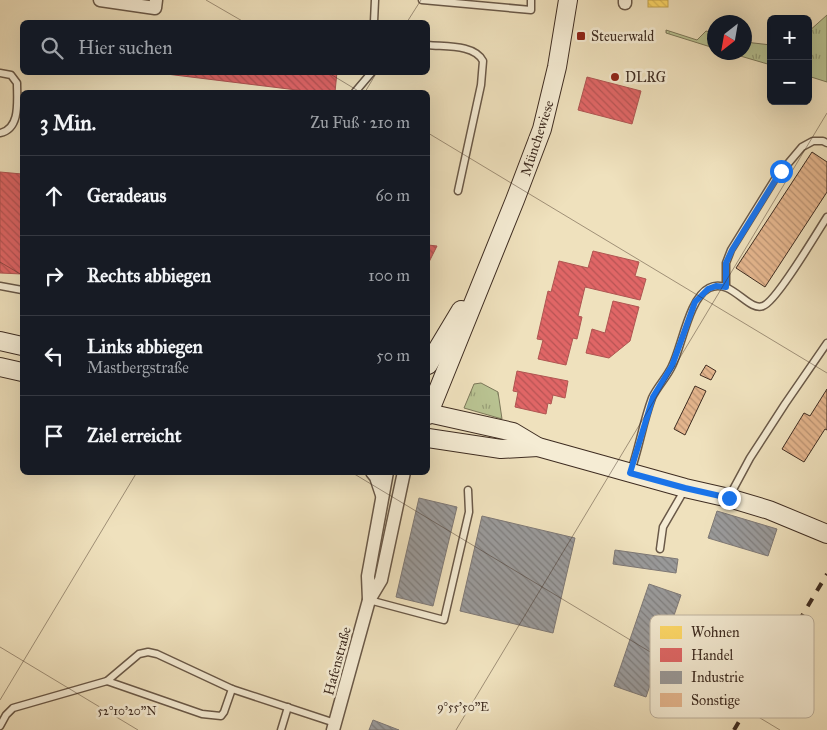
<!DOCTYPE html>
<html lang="de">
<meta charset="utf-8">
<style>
body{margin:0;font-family:"IM FELL Great Primer",serif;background:#20242c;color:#f1f3f6}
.controls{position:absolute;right:15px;top:15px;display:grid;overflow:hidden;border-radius:8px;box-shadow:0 5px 20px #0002}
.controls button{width:45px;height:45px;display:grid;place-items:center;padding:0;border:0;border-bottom:1px solid #363941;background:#171b24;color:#f1f3f6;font:25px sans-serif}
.compass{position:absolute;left:707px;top:15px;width:45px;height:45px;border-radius:50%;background:#171b24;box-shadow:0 5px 20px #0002;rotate:211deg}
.stop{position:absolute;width:15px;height:15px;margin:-11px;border:4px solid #1a73e8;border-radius:50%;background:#fff}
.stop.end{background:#1a73e8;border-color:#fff;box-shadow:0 1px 5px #0008}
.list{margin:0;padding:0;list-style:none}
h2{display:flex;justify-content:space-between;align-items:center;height:65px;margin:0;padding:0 20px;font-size:21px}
h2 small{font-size:16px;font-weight:400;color:#9ea1a6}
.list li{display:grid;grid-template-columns:32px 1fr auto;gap:15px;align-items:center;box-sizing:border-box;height:80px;padding:0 20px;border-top:1px solid #363941}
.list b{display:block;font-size:19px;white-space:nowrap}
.list p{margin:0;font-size:16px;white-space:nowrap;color:#9ea1a6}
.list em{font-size:16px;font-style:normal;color:#9ea1a6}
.icon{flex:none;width:28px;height:28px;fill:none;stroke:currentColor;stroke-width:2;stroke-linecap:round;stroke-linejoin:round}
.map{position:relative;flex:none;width:827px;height:730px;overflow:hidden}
.search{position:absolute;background:#171b24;box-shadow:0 5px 20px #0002;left:20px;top:20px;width:410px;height:55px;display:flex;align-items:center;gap:12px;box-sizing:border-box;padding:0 18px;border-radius:8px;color:#9ea1a6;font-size:19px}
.panel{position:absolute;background:#171b24;box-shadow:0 5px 20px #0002;left:20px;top:90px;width:410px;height:385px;border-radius:8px}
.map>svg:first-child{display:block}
.grass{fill:url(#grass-tufts);stroke:#7c785a}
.homes{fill:url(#homes-back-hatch);stroke:#c5a551}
.shops{fill:url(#shops-back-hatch);stroke:#af5551}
.industry{fill:url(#industry-back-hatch);stroke:#7e7875}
.building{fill:url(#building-back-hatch);stroke:#3e2c21}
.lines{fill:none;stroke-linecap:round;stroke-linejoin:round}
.service-casing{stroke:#6a5948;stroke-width:9}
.minor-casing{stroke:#6a5948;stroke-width:15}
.secondary-casing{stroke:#3e2c21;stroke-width:20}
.service{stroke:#f5ecd4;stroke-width:6}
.minor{stroke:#f5ecd4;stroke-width:12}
.secondary{stroke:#f5ecd4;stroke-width:18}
.rail{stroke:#3e2c21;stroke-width:4;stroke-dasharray:9 9;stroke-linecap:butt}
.route{stroke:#1a73e8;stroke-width:6}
.ticks{fill:none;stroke:#3e2c21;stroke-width:1;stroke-opacity:0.45}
.poi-dot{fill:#8f2418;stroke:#f5ecd4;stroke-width:2}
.labels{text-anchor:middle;stroke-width:5;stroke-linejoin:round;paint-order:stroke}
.poi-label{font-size:14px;fill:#3e2c21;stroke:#f5ecd4;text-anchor:start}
.street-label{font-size:14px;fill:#3e2c21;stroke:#f5ecd4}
.key{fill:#f5ecd4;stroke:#beb29e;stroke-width:1}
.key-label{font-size:14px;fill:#3e2c21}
.ticks-label{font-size:12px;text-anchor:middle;fill:#3e2c21;stroke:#f5ecd4;stroke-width:5;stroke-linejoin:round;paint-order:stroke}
</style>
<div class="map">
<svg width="827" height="730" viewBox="0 0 827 730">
<defs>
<pattern id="grass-tufts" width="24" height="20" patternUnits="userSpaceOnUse" patternTransform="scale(1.25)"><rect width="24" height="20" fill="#b9c392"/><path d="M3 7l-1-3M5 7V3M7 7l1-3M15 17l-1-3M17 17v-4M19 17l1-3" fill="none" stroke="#989f77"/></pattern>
<pattern id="homes-back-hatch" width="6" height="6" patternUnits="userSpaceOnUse" patternTransform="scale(1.25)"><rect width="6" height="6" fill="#ffd966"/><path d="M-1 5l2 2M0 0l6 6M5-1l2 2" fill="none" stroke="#dcba58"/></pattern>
<pattern id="shops-back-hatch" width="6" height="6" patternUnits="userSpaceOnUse" patternTransform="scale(1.25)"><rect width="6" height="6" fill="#e06666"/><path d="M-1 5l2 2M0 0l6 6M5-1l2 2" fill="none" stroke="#b75454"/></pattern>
<pattern id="industry-back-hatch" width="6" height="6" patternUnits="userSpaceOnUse" patternTransform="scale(1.25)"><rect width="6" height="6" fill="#999"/><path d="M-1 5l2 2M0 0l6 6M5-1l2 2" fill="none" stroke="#7e7d7c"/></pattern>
<pattern id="building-back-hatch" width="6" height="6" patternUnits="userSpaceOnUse" patternTransform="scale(1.25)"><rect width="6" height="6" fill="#e5b68e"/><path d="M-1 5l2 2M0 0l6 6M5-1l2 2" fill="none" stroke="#bb9474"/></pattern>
</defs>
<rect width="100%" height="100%" fill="#efe1bd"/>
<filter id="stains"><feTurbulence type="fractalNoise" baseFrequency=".004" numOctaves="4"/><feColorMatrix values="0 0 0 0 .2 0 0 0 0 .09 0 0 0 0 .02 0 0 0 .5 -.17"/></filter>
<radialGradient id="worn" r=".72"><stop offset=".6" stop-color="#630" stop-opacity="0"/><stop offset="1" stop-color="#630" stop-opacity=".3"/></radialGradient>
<g class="grass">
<polygon points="827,15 827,82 808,76 808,32"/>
<polygon points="666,30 697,40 706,31 714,33 714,48 666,33"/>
<polygon points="745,42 771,45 771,65 730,53 744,52"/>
<polygon points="481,383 498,392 502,419 464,408 474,384"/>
</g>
<rect class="homes" x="648" y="0" width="20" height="7"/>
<g class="shops">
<polygon points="150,72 337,72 335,92 313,92"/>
<polygon points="587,77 641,91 632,124 578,110"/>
<polygon points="0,172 22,174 22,274 0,273"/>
<polygon points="428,245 437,246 428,264"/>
<polygon points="593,251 639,262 635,276 646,279 640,300 585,287 578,316 582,317 577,339 573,338 566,365 538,359 543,340 537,339 548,291 551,292 559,261 588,268"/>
<polygon points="613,301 639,307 630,341 609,358 586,353 592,329 605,333"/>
<polygon points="517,371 568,381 565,398 553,395 551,404 548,403 546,414 515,407 518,392 513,391"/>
</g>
<g class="industry">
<polygon points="419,498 457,507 433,606 396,597"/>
<polygon points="717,511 777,529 768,556 708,538"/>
<polygon points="482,516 575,538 553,633 460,611"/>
<polygon points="615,550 678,559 676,573 613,564"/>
<polygon points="649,584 681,595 646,697 614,686"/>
<polygon points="373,720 399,730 369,730"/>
</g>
<g class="building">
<polygon points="812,152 827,162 827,192 765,287 736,268"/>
<polygon points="706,365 716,371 711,380 700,375"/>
<polygon points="695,386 706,391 685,435 674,429"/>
<polygon points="827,389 827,430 825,429 804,462 782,449 804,413 810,416"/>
</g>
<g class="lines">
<defs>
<g id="service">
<polyline points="422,0 531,10 531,0"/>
<polyline points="374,22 375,0"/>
<path d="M428,45C444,47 474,44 483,61L481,85L458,191"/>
<path d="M0,73L11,75L17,83C17,100 21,129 0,133"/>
<polyline points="355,92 372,72"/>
<polyline points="0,286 22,290"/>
<polyline points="726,287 726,263 731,250 775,179 802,147 813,141 823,141 827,143"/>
<path d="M631,471C639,448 643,422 652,398C657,387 667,377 672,366C682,346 689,298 709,288C731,277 748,312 763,306C776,302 818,231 827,217"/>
<polyline points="729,497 750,458 785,404 827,343"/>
<polyline points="660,549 663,527 685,489"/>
<polyline points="369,600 444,620 469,512 468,490"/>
<polyline points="107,681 202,714 221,716 224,712 232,689"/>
<polyline points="0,726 6,715 13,708 107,681 139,654 148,652 157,654 232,689 335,723"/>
<polyline points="281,730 288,707"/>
</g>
<g id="minor">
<polyline points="100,0 155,8 156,0"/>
<polyline points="625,3 625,0"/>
<polyline points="372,472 376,477 382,495"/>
<polyline points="369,600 368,576 387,472"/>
<polyline points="333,730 369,600 381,580 404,472"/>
</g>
<g id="secondary">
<polyline points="0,341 22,346"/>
<polyline points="428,365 461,310"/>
<polyline points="0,367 22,372"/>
<polyline points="428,413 513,432 538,447 685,488 729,498 769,510 827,534"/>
<polyline points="428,415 515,200 542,129 557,67 568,0"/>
<polyline points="428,438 501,449 538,447"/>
</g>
</defs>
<use href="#service" class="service-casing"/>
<use href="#minor" class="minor-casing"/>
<use href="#secondary" class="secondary-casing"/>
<use href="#service" class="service"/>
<use href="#minor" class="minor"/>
<use href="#secondary" class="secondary"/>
<polyline class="rail" points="734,730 827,574"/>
</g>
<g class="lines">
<polyline class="route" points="729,498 685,488 630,473 653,397 672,366 695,302 708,289 716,286 726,287 726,263 732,250 781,171"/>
</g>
<path class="ticks" d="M206,0L244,22M407,22L421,0M327,72L360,92M365,92L377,72M428,133L827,373M0,262L22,275M351,472L780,730M0,647L138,730M0,700L137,472M456,730L827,113"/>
<g class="poi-dot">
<rect x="576" y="31" width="10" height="10" rx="2.5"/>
<circle cx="615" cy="77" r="5"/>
</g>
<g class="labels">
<g class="poi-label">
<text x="591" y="41">Steuerwald</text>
<text x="625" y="82">DLRG</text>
</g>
<g class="street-label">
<text transform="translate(537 138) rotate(-72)" y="5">Münchewiese</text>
<text transform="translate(337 661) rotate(-75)" y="5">Hafenstraße</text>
</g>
</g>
<rect x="650" y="615" width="164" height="103" rx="8" class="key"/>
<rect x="660" y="626" width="22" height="13" fill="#ffd966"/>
<rect x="660" y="648" width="22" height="14" fill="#e06666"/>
<rect x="660" y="671" width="22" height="13" fill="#999"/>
<rect x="660" y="693" width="22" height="14" fill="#e5b68e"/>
<g class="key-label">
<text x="691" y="637">Wohnen</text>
<text x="691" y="660">Handel</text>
<text x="691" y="682">Industrie</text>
<text x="691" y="705">Sonstige</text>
</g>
<g class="ticks-label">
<text x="463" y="711">9°55'50"E</text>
<text x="127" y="715">52°10'20"N</text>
</g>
<rect width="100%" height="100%" filter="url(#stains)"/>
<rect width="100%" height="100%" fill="url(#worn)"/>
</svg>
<div class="controls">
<button>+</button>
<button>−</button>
</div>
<svg class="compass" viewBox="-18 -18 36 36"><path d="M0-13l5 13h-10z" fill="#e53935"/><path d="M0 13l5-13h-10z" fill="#9ea1a6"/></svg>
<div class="stop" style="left:781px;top:171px"></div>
<div class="stop end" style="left:729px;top:498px"></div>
<div class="search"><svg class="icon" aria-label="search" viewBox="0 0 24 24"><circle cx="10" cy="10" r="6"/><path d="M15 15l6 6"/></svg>Hier suchen</div>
<section class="panel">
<h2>3 Min.<small>Zu Fuß · 210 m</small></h2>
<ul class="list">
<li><svg class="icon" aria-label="ahead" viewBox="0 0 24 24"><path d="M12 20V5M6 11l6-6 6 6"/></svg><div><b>Geradeaus</b></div><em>60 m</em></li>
<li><svg class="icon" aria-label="right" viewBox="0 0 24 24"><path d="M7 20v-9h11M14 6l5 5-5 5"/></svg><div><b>Rechts abbiegen</b></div><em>100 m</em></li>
<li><svg class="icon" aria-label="left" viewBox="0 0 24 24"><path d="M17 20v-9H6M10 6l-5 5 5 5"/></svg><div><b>Links abbiegen</b><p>Mastbergstraße</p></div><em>50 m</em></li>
<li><svg class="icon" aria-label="arrive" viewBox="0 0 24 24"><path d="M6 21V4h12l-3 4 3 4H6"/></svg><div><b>Ziel erreicht</b></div></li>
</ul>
</section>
</div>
